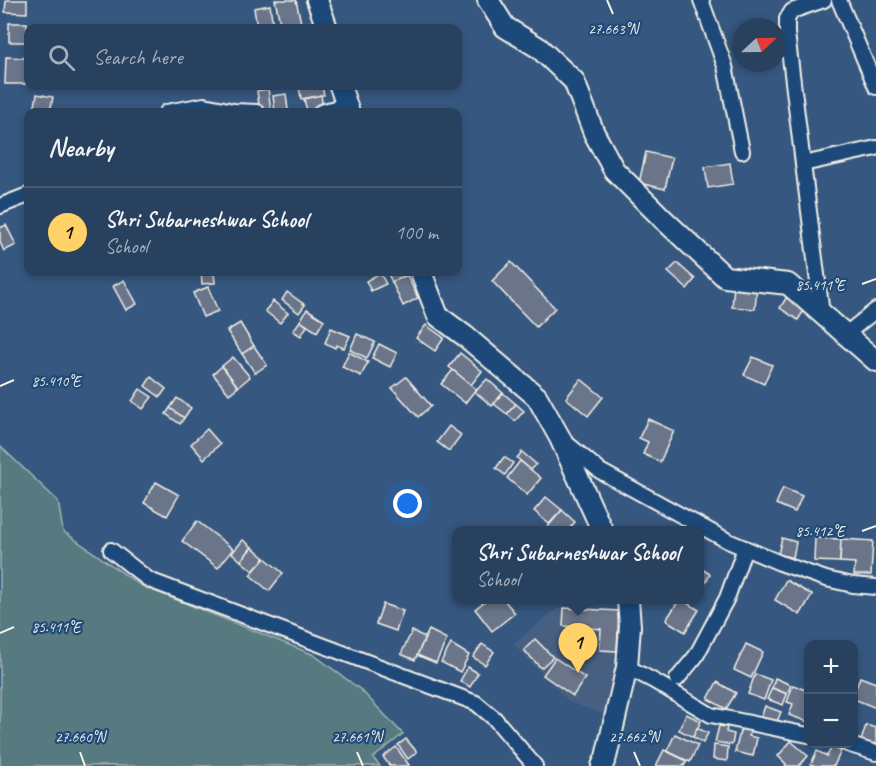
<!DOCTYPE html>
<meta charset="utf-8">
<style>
body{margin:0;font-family:Caveat,sans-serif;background:#304865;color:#f1f3f6}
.controls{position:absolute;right:18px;bottom:18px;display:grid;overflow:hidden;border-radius:12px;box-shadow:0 3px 9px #0003}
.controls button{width:54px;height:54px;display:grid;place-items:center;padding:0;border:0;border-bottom:2px solid #445a74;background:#28415f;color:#f1f3f6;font:30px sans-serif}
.compass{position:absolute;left:732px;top:18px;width:54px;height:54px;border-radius:50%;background:#28415f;box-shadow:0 3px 9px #0003;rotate:68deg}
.you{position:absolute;left:408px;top:504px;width:21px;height:21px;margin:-15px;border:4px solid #fff;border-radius:50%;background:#1a73e8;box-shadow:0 0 0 9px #1a73e833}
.badge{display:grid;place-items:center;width:39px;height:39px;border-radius:50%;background:#ffd166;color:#111;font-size:20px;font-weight:700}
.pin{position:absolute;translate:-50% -50px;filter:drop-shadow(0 2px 3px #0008)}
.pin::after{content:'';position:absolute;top:32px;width:21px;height:18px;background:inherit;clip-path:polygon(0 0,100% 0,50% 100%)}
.popup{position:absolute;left:452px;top:526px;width:252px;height:78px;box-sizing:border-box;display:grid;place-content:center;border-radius:12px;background:#28415f;filter:drop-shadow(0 2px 4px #0005);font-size:20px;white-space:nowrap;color:#a5afbd}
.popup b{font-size:22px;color:#f1f3f6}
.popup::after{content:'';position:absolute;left:50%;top:100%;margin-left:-12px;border:12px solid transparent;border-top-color:#28415f}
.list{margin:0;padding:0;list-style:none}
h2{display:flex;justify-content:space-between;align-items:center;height:78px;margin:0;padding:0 24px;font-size:26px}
h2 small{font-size:20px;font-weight:400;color:#a5afbd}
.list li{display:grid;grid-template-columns:39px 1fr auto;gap:18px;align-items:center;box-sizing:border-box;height:90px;padding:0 24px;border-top:2px solid #445a74}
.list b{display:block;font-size:22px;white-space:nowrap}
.list p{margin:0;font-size:20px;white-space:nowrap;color:#a5afbd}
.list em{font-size:20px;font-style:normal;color:#a5afbd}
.icon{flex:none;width:33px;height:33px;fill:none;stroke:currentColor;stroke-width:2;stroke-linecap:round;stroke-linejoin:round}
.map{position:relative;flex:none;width:876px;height:766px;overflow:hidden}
.search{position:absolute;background:#28415f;box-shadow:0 3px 9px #0003;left:24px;top:24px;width:438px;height:66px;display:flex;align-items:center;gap:15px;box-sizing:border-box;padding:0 21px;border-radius:12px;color:#a5afbd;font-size:22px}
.panel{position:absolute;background:#28415f;box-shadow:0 3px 9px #0003;left:24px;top:108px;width:438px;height:168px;border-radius:12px}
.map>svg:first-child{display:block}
.built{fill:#466082}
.green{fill:#567a80;stroke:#a5b6b4;stroke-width:1.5}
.building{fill:#6a748a;stroke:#f4f1e8;stroke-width:1.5}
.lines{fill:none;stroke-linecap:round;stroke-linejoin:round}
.street-casing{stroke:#f4f1e8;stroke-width:18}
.secondary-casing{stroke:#f4f1e8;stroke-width:24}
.street{stroke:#1f4a7a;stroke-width:14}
.secondary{stroke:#1f4a7a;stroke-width:20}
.ticks{fill:none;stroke:#f4f1e8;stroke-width:2}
.ticks-label{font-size:15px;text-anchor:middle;fill:#f4f1e8;stroke:#1f4a7a;stroke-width:4.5;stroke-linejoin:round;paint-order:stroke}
</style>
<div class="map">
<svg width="876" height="766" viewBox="0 0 876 766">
<rect width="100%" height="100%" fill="#36577f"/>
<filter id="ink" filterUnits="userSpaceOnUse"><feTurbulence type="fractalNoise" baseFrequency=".0167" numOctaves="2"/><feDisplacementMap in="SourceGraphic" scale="12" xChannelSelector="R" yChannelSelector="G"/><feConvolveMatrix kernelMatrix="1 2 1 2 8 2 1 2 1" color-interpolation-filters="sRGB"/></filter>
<g filter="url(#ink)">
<polygon class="built" points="558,608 622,615 609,716 569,702 513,644"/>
<polygon class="green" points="0,446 58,501 63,531 140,585 314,655 361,690 403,734 373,758 380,766 0,766"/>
<g class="building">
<polygon points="6,0 27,0 27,13 5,12"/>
<polygon points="275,0 296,0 301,23 281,27"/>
<polygon points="270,5 273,26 257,28 254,8"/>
<polygon points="310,22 311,28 281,28 281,27"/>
<rect x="9" y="23" width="18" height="19"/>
<polygon points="6,57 27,58 26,84 5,84"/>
<polygon points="299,86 322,86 324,95 301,99"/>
<polygon points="268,89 271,110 260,112 257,91"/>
<polygon points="37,94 53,97 50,112 34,112"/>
<polygon points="286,94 288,110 275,112 273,96"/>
<polygon points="321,95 323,108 307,111 304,99"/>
<polygon points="646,152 672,158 665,189 639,183"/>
<polygon points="730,163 733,184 708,188 705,167"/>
<polygon points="6,225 16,245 4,251 0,242 0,228"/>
<polygon points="511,262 555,308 536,327 492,281"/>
<polygon points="677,263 695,279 687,289 668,272"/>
<polygon points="201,272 214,272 215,283 202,284"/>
<polygon points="387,272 405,272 407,275 392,282"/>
<polygon points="380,273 386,284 371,291 366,281"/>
<polygon points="407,275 418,298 403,306 392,282"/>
<polygon points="124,280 137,304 126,310 113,286"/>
<polygon points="734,285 757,287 755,309 732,307"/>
<polygon points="208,287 218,311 203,317 193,293"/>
<polygon points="287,292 305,305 299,313 282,300"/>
<polygon points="788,295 806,307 798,320 780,308"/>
<polygon points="273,301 288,313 280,323 265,311"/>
<polygon points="307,309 324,320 317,332 300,321"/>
<polygon points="300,321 307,326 301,336 293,331"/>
<polygon points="240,323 254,346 242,354 227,331"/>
<polygon points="426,325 444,338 435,351 416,338"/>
<polygon points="331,328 350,336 344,348 336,345 335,348 325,343"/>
<polygon points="357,334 375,342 367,358 350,350"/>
<polygon points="379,344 397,353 390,367 372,358"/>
<polygon points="254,346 267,365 255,373 242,354"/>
<polygon points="349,352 368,362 361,376 342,367"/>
<polygon points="460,353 482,371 471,385 449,367"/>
<polygon points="233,357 250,377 238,387 222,366"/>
<polygon points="753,357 772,365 764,384 744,375"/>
<polygon points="222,366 238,387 229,394 213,374"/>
<polygon points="453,370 476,389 465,403 441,384"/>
<polygon points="151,377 166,389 160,397 145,386"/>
<polygon points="406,377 431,406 418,417 392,388"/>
<polygon points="487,379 503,393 492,406 475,392"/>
<polygon points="581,379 603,397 588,416 566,398"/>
<polygon points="140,389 152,397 143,409 132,401"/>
<polygon points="503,393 516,404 507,414 494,404"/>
<polygon points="177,398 191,408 184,418 170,408"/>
<polygon points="516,404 524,411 515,421 507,414"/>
<polygon points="170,408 184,418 180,424 166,414"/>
<polygon points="648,419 674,431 660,462 643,454 648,442 639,438"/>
<polygon points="449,426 461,435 449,451 437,442"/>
<polygon points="207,429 220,444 204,459 191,444"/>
<polygon points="522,452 536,464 531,470 517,458"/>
<polygon points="504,457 513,463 505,475 496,468"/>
<polygon points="520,461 541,478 527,495 507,478"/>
<polygon points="156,482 179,495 167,516 144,503"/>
<polygon points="783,488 802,496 795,512 776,504"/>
<polygon points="546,497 562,510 549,524 534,511"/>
<polygon points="562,510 575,522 568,530 545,530"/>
<polygon points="197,521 233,549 218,568 182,541"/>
<polygon points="782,538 796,542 793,558 778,554"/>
<polygon points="815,538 841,539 840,562 814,561"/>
<polygon points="841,539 873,541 871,575 854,575 855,563 840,562"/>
<polygon points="243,540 252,547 241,561 232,553"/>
<polygon points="252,547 265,558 253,571 241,561"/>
<polygon points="265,558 283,573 269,591 250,575"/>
<polygon points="700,568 710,574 700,593"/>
<polygon points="786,580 812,595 800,615 775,600"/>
<polygon points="487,600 504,600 515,613 492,631 475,609"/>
<polygon points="679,600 682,600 699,610 685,632 666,620"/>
<polygon points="383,604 403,611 396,631 376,624"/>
<polygon points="564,608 619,611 617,651 600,650 601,629 563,626"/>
<polygon points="429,630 447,639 436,663 417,655"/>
<polygon points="412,631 425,637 415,660 401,654"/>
<polygon points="535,639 553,657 541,668 524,650"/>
<polygon points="451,644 469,655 460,672 441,662"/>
<polygon points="482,644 494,652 485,665 473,657"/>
<polygon points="746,644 763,652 751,678 734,670"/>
<polygon points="555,658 585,678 573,696 543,675"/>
<polygon points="468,667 478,673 470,687 460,681"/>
<polygon points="755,674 771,680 764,700 748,694"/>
<polygon points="860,677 876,683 876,708 854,699 854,694"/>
<polygon points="775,678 791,685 787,694 772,688"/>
<polygon points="717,682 736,693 726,709 708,699"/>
<polygon points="793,685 808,691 808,722 789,715 793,704 787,702"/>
<polygon points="772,688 787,694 783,705 767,699"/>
<polygon points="765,706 781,712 776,724 761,718"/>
<polygon points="686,714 701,721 693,737 679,730"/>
<polygon points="866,725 876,728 876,746 861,741"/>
<polygon points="719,726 727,727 726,732 734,734 732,745 715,742"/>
<polygon points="697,728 708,733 703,743 693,737"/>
<polygon points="741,728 751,730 749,736 757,738 753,756 735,752"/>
<polygon points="675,734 698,745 690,762 667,751"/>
<polygon points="406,739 417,752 408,759 398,745"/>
<polygon points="791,741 808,756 799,766 785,766 786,764 778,756"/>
<polygon points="714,745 728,747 727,761 713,759"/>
<polygon points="396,747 409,765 408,766 390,766 383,757"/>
<polygon points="832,747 841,751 834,766 815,766 811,764 817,751 827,756"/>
<polygon points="664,750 687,761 684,766 656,766"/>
</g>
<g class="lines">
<defs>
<g id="street">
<polyline points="701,0 725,66 742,151"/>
<polyline points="824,0 792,11 787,19 787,33 803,164 876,148"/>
<polyline points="839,0 876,87"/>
<polyline points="167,112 204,105 234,111 257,112"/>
<polyline points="321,112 346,105"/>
<polyline points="803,164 822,314"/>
<polyline points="0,206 28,195"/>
<polyline points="846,334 876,310"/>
<polyline points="564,441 600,471 728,541 780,563 826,579 853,585 876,587"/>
<polyline points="111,550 149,580 476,703 495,719 535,766"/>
<polyline points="627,667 654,681 711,715 808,735"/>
<polyline points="677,679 696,656 727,598 745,548"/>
<polyline points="847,744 876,753"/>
</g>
<g id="secondary">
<polyline points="317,0 327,28"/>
<polyline points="488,0 505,27 539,48 574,81 594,133 614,170 664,220 725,277 788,284 876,361"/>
<polyline points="340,86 349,112"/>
<polyline points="421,272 438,316 465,336 537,397 560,438 602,530"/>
<polyline points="602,766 606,757 627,667 630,626 628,600"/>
</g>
</defs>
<use href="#street" class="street-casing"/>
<use href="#secondary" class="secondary-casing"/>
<use href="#street" class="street"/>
<use href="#secondary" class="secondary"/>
</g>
</g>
<path class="ticks" d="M607,0L613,14M862,284L876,279M0,386L14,380M862,531L876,526M0,633L14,627M80,752L85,766M357,752L363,766M634,752L640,766"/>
<g class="ticks-label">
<text x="613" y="34">27.663°N</text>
<text x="820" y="290">85.411°E</text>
<text x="56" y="386">85.410°E</text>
<text x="820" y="536">85.412°E</text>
<text x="56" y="632">85.411°E</text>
<text x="80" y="742">27.660°N</text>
<text x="357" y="742">27.661°N</text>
<text x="634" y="742">27.662°N</text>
</g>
</svg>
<div class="controls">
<button>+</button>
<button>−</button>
</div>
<svg class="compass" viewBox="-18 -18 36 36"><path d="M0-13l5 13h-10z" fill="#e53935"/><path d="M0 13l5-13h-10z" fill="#a5afbd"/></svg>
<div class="you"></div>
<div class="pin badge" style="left:578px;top:673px">1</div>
<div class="popup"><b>Shri Subarneshwar School</b>School</div>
<div class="search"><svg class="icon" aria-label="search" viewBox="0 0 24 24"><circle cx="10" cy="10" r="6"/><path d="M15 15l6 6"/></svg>Search here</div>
<section class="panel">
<h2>Nearby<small></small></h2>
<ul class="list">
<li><span class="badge">1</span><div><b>Shri Subarneshwar School</b><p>School</p></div><em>100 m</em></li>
</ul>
</section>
</div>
